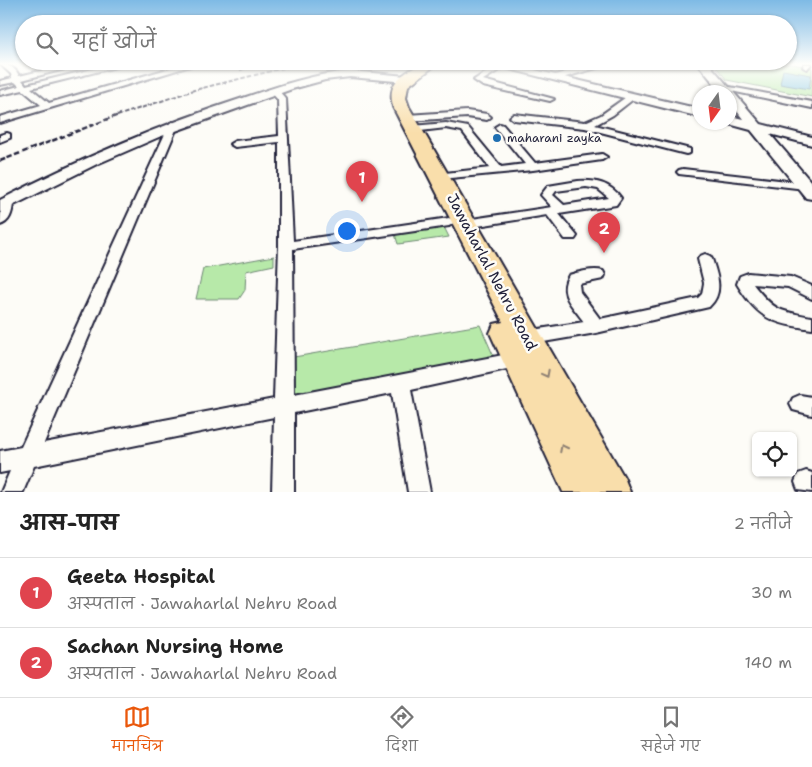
<!DOCTYPE html>
<html lang="hi">
<meta charset="utf-8">
<style>
body{margin:0;font-family:"Shantell Sans","Playpen Sans Deva",sans-serif;background:#f2f2f2;color:#222}
.controls{position:absolute;right:15px;bottom:15px;display:grid;overflow:hidden;border-radius:8px;box-shadow:0 1px 4px #0004}
.controls button{width:45px;height:45px;display:grid;place-items:center;padding:0;border:0;border-bottom:1px solid #e0e0e0;background:#fff;color:#222;font:25px sans-serif}
.compass{position:absolute;left:692px;top:85px;width:45px;height:45px;border-radius:50%;background:#fff;box-shadow:0 1px 4px #0004;rotate:194deg}
.you{position:absolute;left:346px;top:230px;width:18px;height:18px;margin:-12px;border:4px solid #fff;border-radius:50%;background:#1a73e8;box-shadow:0 0 0 8px #1a73e833}
.badge{display:grid;place-items:center;width:32px;height:32px;border-radius:50%;background:#ea580c;color:#fff;font-size:16px;font-weight:700}
.pin{position:absolute;translate:-50% -41px;filter:drop-shadow(0 1px 2px #0008)}
.pin::after{content:'';position:absolute;top:26px;width:18px;height:15px;background:inherit;clip-path:polygon(0 0,100% 0,50% 100%)}
.list{margin:0;padding:0;list-style:none}
h2{display:flex;justify-content:space-between;align-items:center;height:65px;margin:0;padding:0 20px;font-size:21px}
h2 small{font-size:16px;font-weight:400;color:#767676}
.list li{display:grid;grid-template-columns:32px 1fr auto;gap:15px;align-items:center;box-sizing:border-box;height:70px;padding:0 20px;border-top:1px solid #e0e0e0}
.list b{display:block;font-size:19px;white-space:nowrap}
.list p{margin:0;font-size:16px;white-space:nowrap;color:#767676}
.list em{font-size:16px;font-style:normal;color:#767676}
.icon{flex:none;width:28px;height:28px;fill:none;stroke:currentColor;stroke-width:2;stroke-linecap:round;stroke-linejoin:round}
.map{position:relative;flex:none;width:812px;height:492px;overflow:hidden}
.search{position:absolute;background:#fff;box-shadow:0 1px 4px #0004;left:15px;right:15px;top:15px;height:55px;display:flex;align-items:center;gap:12px;box-sizing:border-box;padding:0 18px;border-radius:28px;color:#767676;font-size:19px}
.sheet{height:205px;background:#fff}
nav{display:flex;justify-content:space-around;align-items:center;box-sizing:border-box;height:70px;border-top:1px solid #e0e0e0;background:#fff;font-size:14px;color:#767676}
nav a{display:grid;justify-items:center;gap:2px}
nav .on{color:#ea580c}
.map>svg:first-child{display:block}
.green{fill:#b7e9a9;stroke:#6c8672}
.water{fill:#7fc3e0;stroke:#5a839e}
.lines{fill:none;stroke-linecap:round;stroke-linejoin:round}
.street-casing{stroke:#22223b;stroke-width:4}
.secondary-casing{stroke:#22223b;stroke-width:4}
.highway-casing{stroke:#22223b;stroke-width:4}
.street{fill:#fdfcf7;fill-rule:evenodd}
.secondary{fill:#fdfcf7;fill-rule:evenodd}
.highway{fill:#f9deab;fill-rule:evenodd}
.rail-far1{stroke:#22223b;stroke-width:2;stroke-dasharray:4.5 2;stroke-linecap:butt}
.rail{stroke:#22223b;stroke-width:2.5;stroke-dasharray:5.5 2.5;stroke-linecap:butt}
.oneway{stroke:#8e8073}
.poi-dot{fill:#1f6fb2;stroke:#fdfcf7;stroke-width:2}
.labels{text-anchor:middle;stroke-width:5;stroke-linejoin:round;paint-order:stroke}
.far-poi-label{font-size:12px;fill:#22223b;stroke:#fdfcf7;text-anchor:start}
.street-label{font-size:15px;fill:#22223b;stroke:#fdfcf7}
</style>
<div class="map">
<svg width="812" height="492" viewBox="0 0 812 492">
<rect width="100%" height="100%" fill="#fdfcf7"/>
<filter id="ink" filterUnits="userSpaceOnUse"><feTurbulence type="fractalNoise" baseFrequency=".02" numOctaves="2"/><feDisplacementMap in="SourceGraphic" scale="10" xChannelSelector="R" yChannelSelector="G"/><feConvolveMatrix kernelMatrix="1 2 1 2 8 2 1 2 1" color-interpolation-filters="sRGB"/></filter>
<g filter="url(#ink)">
<g class="green">
<polygon points="714,64 793,64 812,68 812,97 727,80"/>
<polygon points="443,225 449,237 398,244 394,231"/>
<polygon points="274,256 274,265 246,271 245,290 239,299 196,299 203,269"/>
<polygon points="480,325 497,364 295,401 294,357"/>
</g>
<polygon class="water" points="783,70 811,75 809,89 780,84"/>
<g class="lines">
<defs>
<g id="street">
<path d="M0,64C8,64 16,68 19,76L70,64H84L22,80L26,85L114,64H128L31,88L49,103L185,64H197L0,123V117L41,105L23,90L0,95V91L19,86L15,82L0,85V81L12,78L11,74Z"/>
<polygon points="232,64 241,64 245,67 241,69"/>
<polygon points="499,64 507,65 483,80 554,99 550,101 483,86 474,80"/>
<polygon points="554,64 566,64 580,68 596,65 600,67 555,80 551,78 552,76 571,70"/>
<polygon points="804,64 811,64 807,69 803,67"/>
<polygon points="719,85 812,102 812,108 722,89 719,89"/>
<polygon points="271,89 277,89 286,99 293,241 449,218 455,222 449,226 293,249 294,395 519,352 525,355 528,360 525,365 411,390 430,492 408,492 392,393 294,413 294,492 272,492 274,417 34,466 23,492 1,492 10,471 0,473 0,451 21,447 170,123 173,122 178,125 44,443 274,399 279,246 279,142 235,147 230,144 235,141 279,136 278,100 270,91"/>
<polygon points="629,95 636,97 613,115 595,125 690,149 690,153 686,154 585,128 514,120 510,117 514,114 585,122 601,115"/>
<polygon points="467,111 487,114 491,117 487,120 467,117 407,121 402,118 407,115"/>
<polygon points="446,123 468,127 501,167 525,164 495,127 500,124 503,125 535,163 602,154 607,157 602,160 533,170 440,179 434,176 436,174 490,168 462,131 446,128 412,132 407,129 412,126"/>
<polygon points="7,133 10,134 10,138 0,142 0,135"/>
<polygon points="683,169 805,183 811,186 805,189 679,174 677,172 679,170"/>
<path d="M578,181C596,180 610,183 621,198L616,205L559,214L577,236L575,239H565L547,215L465,228L459,224L465,220L552,207L541,195L548,186ZM586,187L598,189L609,198L564,205L553,195L556,191Z"/>
<path d="M7,200L13,204C12,213 10,222 0,225L1,204Z"/>
<path d="M705,254L710,256L712,259C718,277 724,293 709,307L596,333L526,345L520,343L517,338L520,333L526,331L584,322C573,306 557,294 569,275C579,272 593,268 603,271L605,275L603,279L579,284L580,292L600,319L698,298L702,294L704,283L698,259L700,256Z"/>
<path d="M748,273L791,277L812,286V299L788,287L753,284C774,311 779,311 812,317V329C773,323 759,320 737,284L740,276Z"/>
<polygon points="800,395 812,397 812,415 793,410 790,404 793,398"/>
<polygon points="806,471 812,473 812,492 798,490 795,482 798,474"/>
</g>
<g id="secondary">
<polygon points="489,64 509,64 700,109 700,117"/>
<polygon points="698,64 709,64 761,124 812,137 812,145 770,134 812,183 812,199 806,198 751,130 725,123 730,122 730,116 743,119 730,102 730,92 721,92"/>
<path d="M350,71L407,76L413,79L407,82L350,77L325,80L292,89L159,137L97,164L0,212V200C78,160 159,125 243,98C278,86 313,74 350,71Z"/>
</g>
<path id="highway" d="M421,64H437L408,86L406,98L409,107L624,477L630,492H563L490,333L494,324L503,322L393,107C387,82 401,75 421,64Z"/>
</defs>
<use href="#street" class="street-casing"/>
<use href="#secondary" class="secondary-casing"/>
<use href="#highway" class="highway-casing"/>
<use href="#street" class="street"/>
<use href="#secondary" class="secondary"/>
<use href="#highway" class="highway"/>
<polyline class="rail-far1" points="117,116 194,90 300,64"/>
<polyline class="rail" points="0,161 121,114"/>
</g>
<defs><path id="oneway-chevron" d="M-2-3.5L2.5 0L-2 3.5" fill="none" stroke-width="1.6" stroke-linecap="round" stroke-linejoin="round" transform="scale(1.25)"/></defs>
<g class="oneway">
<use href="#oneway-chevron" transform="translate(546 374) rotate(62)"/>
<use href="#oneway-chevron" transform="translate(563 448) rotate(-117)"/>
</g>
</g>
<linearGradient id="sky" x2="0" y2="1"><stop stop-color="#7ebae5"/><stop offset="0.48" stop-color="#fefefb"/><stop offset="1" stop-color="#fefefb" stop-opacity="0"/></linearGradient>
<rect width="812" height="133" fill="url(#sky)"/>
<circle class="poi-dot" cx="497" cy="138" r="5"/>
<g class="labels">
<g class="far-poi-label">
<text x="507" y="142">maharani zayka</text>
</g>
<g class="street-label">
<text transform="translate(492 272) rotate(62)" y="5">Jawaharlal Nehru Road</text>
</g>
</g>
</svg>
<div class="controls">
<button><svg class="icon" aria-label="locate" viewBox="0 0 24 24"><circle cx="12" cy="12" r="6"/><path d="M12 2v4M12 18v4M2 12h4M18 12h4"/></svg></button>
</div>
<svg class="compass" viewBox="-18 -18 36 36"><path d="M0-13l5 13h-10z" fill="#e53935"/><path d="M0 13l5-13h-10z" fill="#767676"/></svg>
<div class="you"></div>
<div class="pin badge" style="left:362px;top:202px;background:#e0444e">1</div>
<div class="pin badge" style="left:604px;top:253px;background:#e0444e">2</div>
<div class="search"><svg class="icon" aria-label="search" viewBox="0 0 24 24"><circle cx="10" cy="10" r="6"/><path d="M15 15l6 6"/></svg>यहाँ खोजें</div>
</div>
<section class="sheet">
<h2>आस-पास<small>2 नतीजे</small></h2>
<ul class="list">
<li><span class="badge" style="background:#e0444e">1</span><div><b>Geeta Hospital</b><p>अस्पताल · Jawaharlal Nehru Road</p></div><em>30 m</em></li>
<li><span class="badge" style="background:#e0444e">2</span><div><b>Sachan Nursing Home</b><p>अस्पताल · Jawaharlal Nehru Road</p></div><em>140 m</em></li>
</ul>
</section>
<nav>
<a class="on"><svg class="icon" aria-label="map" viewBox="0 0 24 24"><path d="M3 6l6-2 6 2 6-2v14l-6 2-6-2-6 2zM9 4v14M15 6v14"/></svg>मानचित्र</a>
<a><svg class="icon" aria-label="directions" viewBox="0 0 24 24"><path d="M12 3l9 9-9 9-9-9zM9 14v-3h6M13 9l2 2-2 2"/></svg>दिशा</a>
<a><svg class="icon" aria-label="saved" viewBox="0 0 24 24"><path d="M7 4h10v16l-5-4-5 4z"/></svg>सहेजे गए</a>
</nav>
